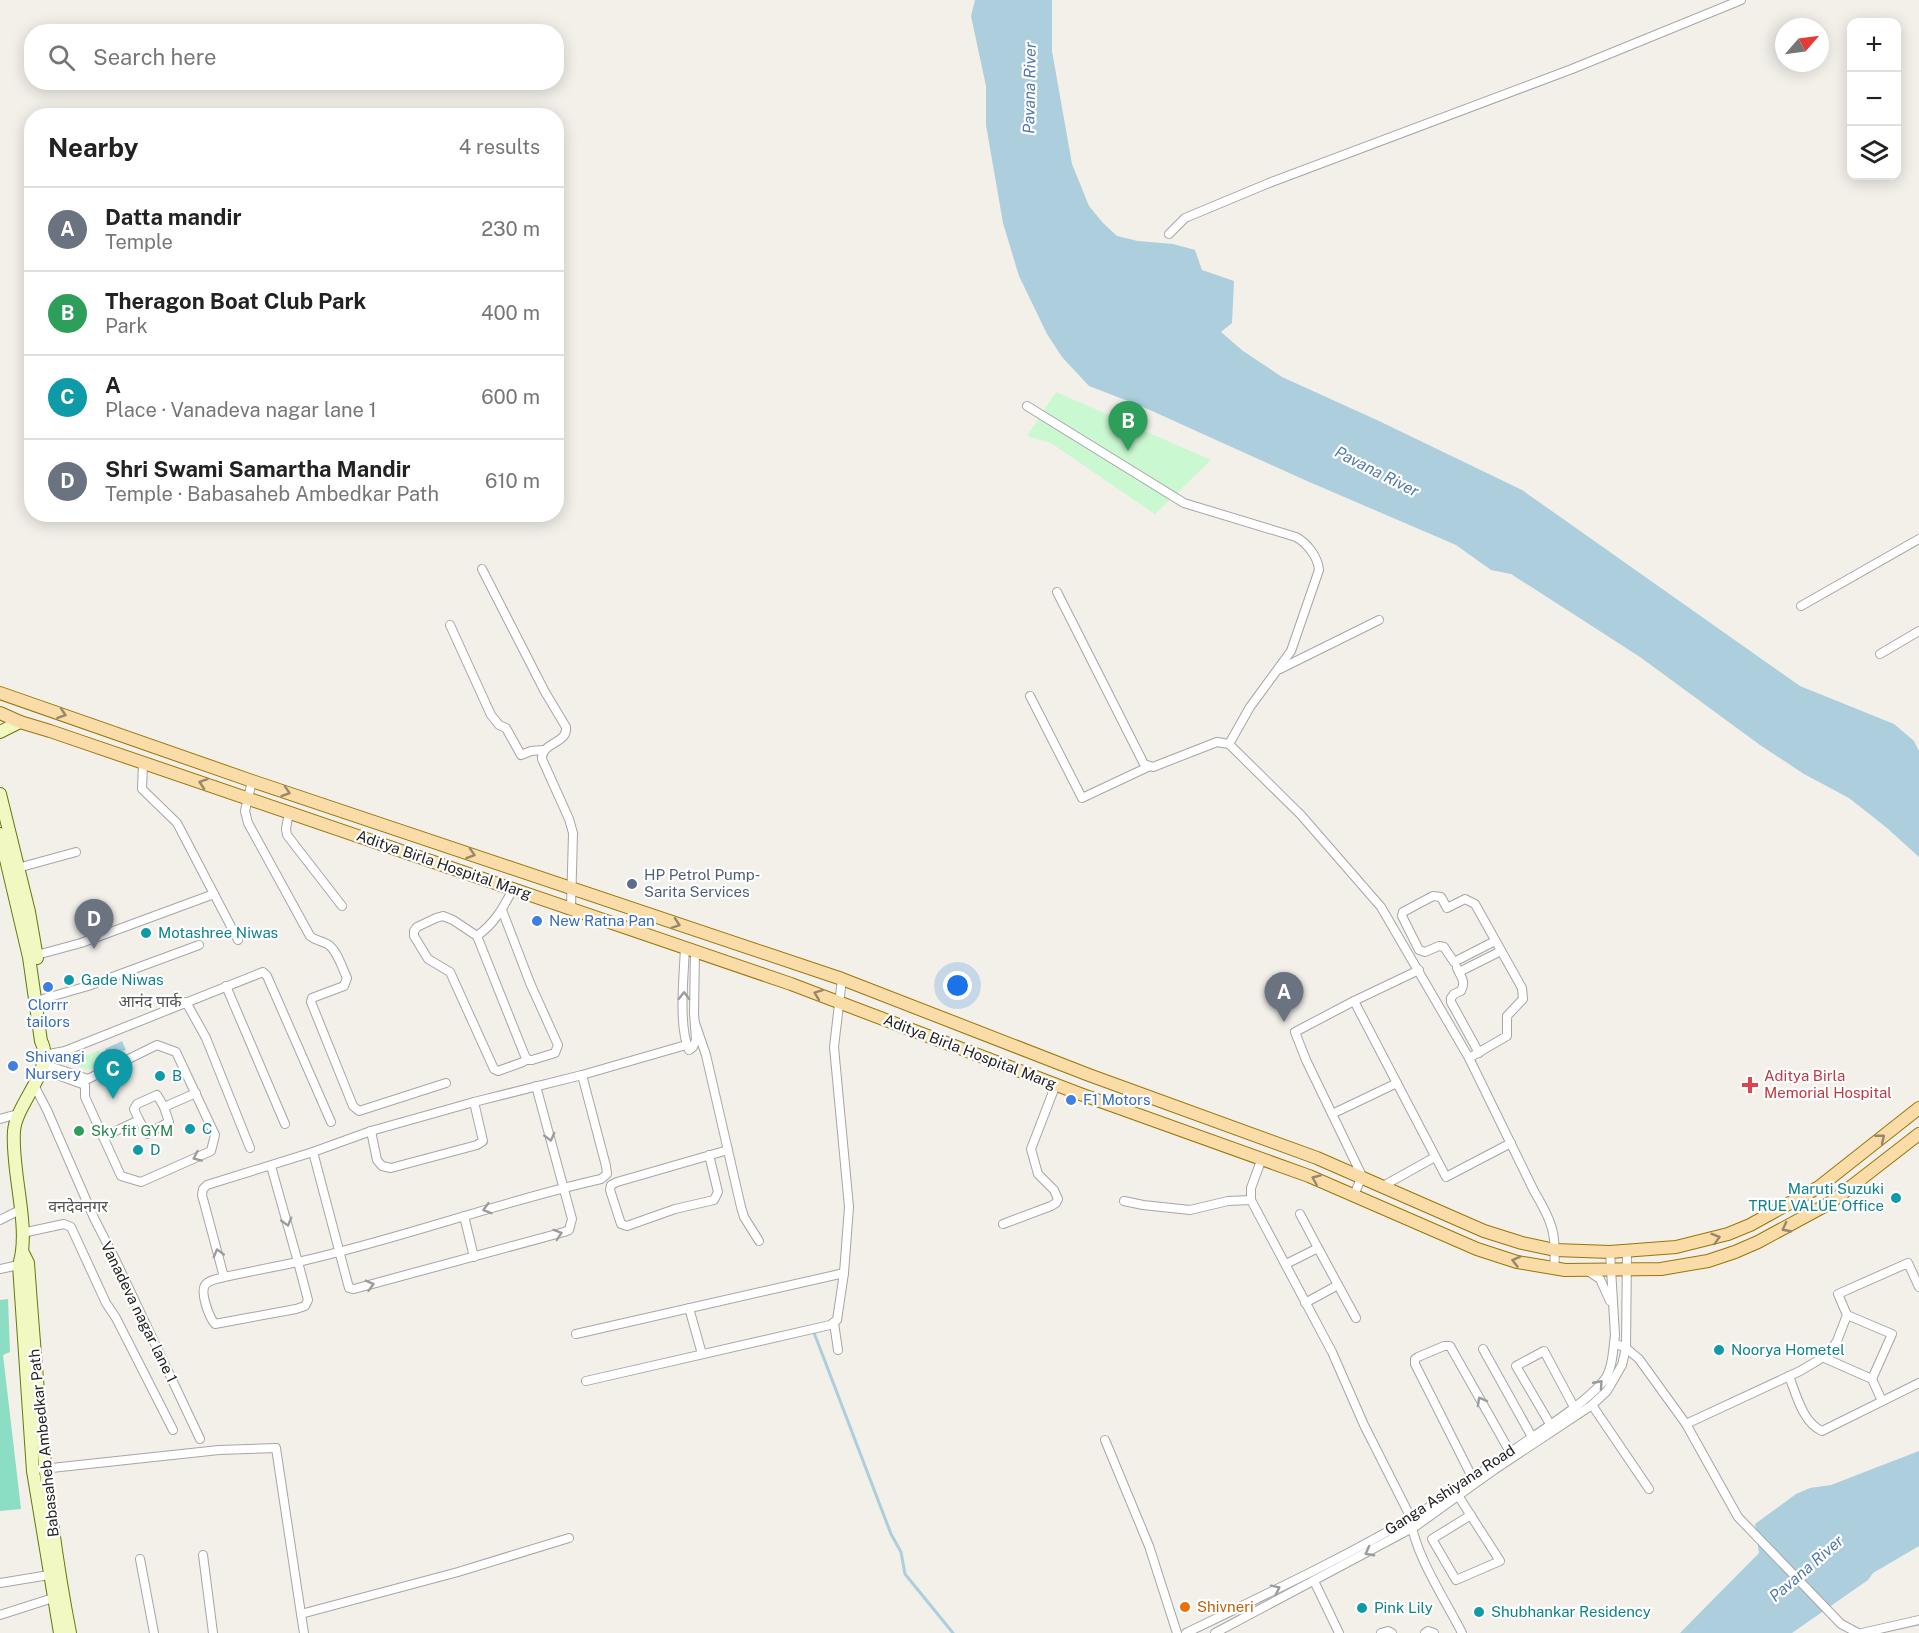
<!DOCTYPE html>
<meta charset="utf-8">
<style>
body{margin:0;font-family:"Public Sans","Noto Sans Devanagari",sans-serif;background:#f6f6f6;color:#222}
.controls{position:absolute;right:18px;top:18px;display:grid;overflow:hidden;border-radius:12px;box-shadow:0 3px 15px #0003}
.controls button{width:54px;height:54px;display:grid;place-items:center;padding:0;border:0;border-bottom:2px solid #e0e0e0;background:#fff;color:#222;font:30px sans-serif}
.compass{position:absolute;left:1775px;top:18px;width:54px;height:54px;border-radius:50%;background:#fff;box-shadow:0 3px 15px #0003;rotate:62deg}
.you{position:absolute;left:958px;top:986px;width:21px;height:21px;margin:-15px;border:4px solid #fff;border-radius:50%;background:#1a73e8;box-shadow:0 0 0 9px #1a73e833}
.badge{display:grid;place-items:center;width:39px;height:39px;border-radius:50%;background:#cc1808;color:#fff;font-size:20px;font-weight:700}
.pin{position:absolute;translate:-50% -50px;filter:drop-shadow(0 2px 3px #0008)}
.pin::after{content:'';position:absolute;top:32px;width:21px;height:18px;background:inherit;clip-path:polygon(0 0,100% 0,50% 100%)}
.list{margin:0;padding:0;list-style:none}
h2{display:flex;justify-content:space-between;align-items:center;height:78px;margin:0;padding:0 24px;font-size:26px}
h2 small{font-size:20px;font-weight:400;color:#767676}
.list li{display:grid;grid-template-columns:39px 1fr auto;gap:18px;align-items:center;box-sizing:border-box;height:84px;padding:0 24px;border-top:2px solid #e0e0e0}
.list b{display:block;font-size:22px;white-space:nowrap}
.list p{margin:0;font-size:20px;white-space:nowrap;color:#767676}
.list em{font-size:20px;font-style:normal;color:#767676}
.icon{flex:none;width:33px;height:33px;fill:none;stroke:currentColor;stroke-width:2;stroke-linecap:round;stroke-linejoin:round}
.map{position:relative;flex:none;width:1919px;height:1633px;overflow:hidden}
.search{position:absolute;background:#fff;box-shadow:0 3px 15px #0003;left:24px;top:24px;width:540px;height:66px;display:flex;align-items:center;gap:15px;box-sizing:border-box;padding:0 21px;border-radius:24px;color:#767676;font-size:22px}
.panel{position:absolute;background:#fff;box-shadow:0 3px 15px #0003;left:24px;top:108px;width:540px;height:414px;border-radius:24px}
.map>svg:first-child{display:block}
.park{fill:#caf8d1}
.pitch{fill:#8bddc4}
.water{fill:#accedd}
.lines{fill:none;stroke-linecap:round;stroke-linejoin:round}
.stream{stroke:#accedd;stroke-width:3}
.street-casing{stroke:#a6a6a6;stroke-width:10}
.secondary-casing{stroke:#647909;stroke-width:14}
.primary-casing{stroke:#9a7506;stroke-width:14}
.street{stroke:#fff;stroke-width:8}
.secondary{stroke:#f1f8c1;stroke-width:12}
.primary{stroke:#f9dca7;stroke-width:12}
.oneway{stroke:#98886b}
.oneway2{stroke:#9c9c9c}
.service-dot{fill:#5c6f8a;stroke:#fff;stroke-width:2}
.shop-dot{fill:#3f7fe0;stroke:#fff;stroke-width:2}
.culture-dot{fill:#0f9aa8;stroke:#fff;stroke-width:2}
.health-dot{fill:#e0444e;stroke:#fff;stroke-width:2}
.leisure-dot{fill:#2e9e5b;stroke:#fff;stroke-width:2}
.food-dot{fill:#e8710a;stroke:#fff;stroke-width:2}
.labels{text-anchor:middle;stroke-width:4.5;stroke-linejoin:round;paint-order:stroke}
.street-label{font-size:15px;fill:#222;stroke:#fff}
.service-label{font-size:15px;fill:#4e5e75;stroke:#fff;text-anchor:start}
.shop-label{font-size:15px;fill:#366cbe;stroke:#fff;text-anchor:start}
.culture-label{font-size:15px;fill:#0d838f;stroke:#fff;text-anchor:start}
.health-label{font-size:15px;fill:#be3a42;stroke:#fff;text-anchor:start}
.leisure-label{font-size:15px;fill:#27864d;stroke:#fff;text-anchor:start}
.food-label{font-size:15px;fill:#c56008;stroke:#fff;text-anchor:start}
.water-label{font-size:16px;font-style:italic;fill:#5178af;stroke:#fff}
.neighbourhood-label{font-size:16px;fill:#555;stroke:#fff}
</style>
<div class="map">
<svg width="1919" height="1633" viewBox="0 0 1919 1633">
<rect width="100%" height="100%" fill="#f2f0e9"/>
<g class="park">
<polygon points="1056,392 1211,460 1155,514 1051,443 1027,436"/>
<polygon points="99,1050 105,1062 87,1070 71,1063"/>
</g>
<polygon class="pitch" points="8,1299 10,1352 3,1355 21,1509 0,1511 0,1300"/>
<g class="water">
<polygon points="975,0 1052,0 1052,51 1072,164 1089,206 1103,223 1117,236 1138,241 1173,244 1195,250 1202,270 1234,281 1232,323 1221,332 1243,351 1282,377 1379,421 1522,490 1800,686 1894,724 1914,741 1919,751 1919,857 1887,828 1849,798 1804,774 1760,745 1640,657 1511,574 1491,570 1456,545 1307,481 1141,406 1089,386 1062,357 1047,334 1019,276 1003,223 986,125 986,86 971,16"/>
<polygon points="122,1041 126,1050 109,1058 105,1049"/>
<polygon points="1919,1451 1919,1546 1873,1573 1868,1580 1792,1633 1680,1633 1759,1553 1755,1524 1796,1494 1810,1488 1831,1485"/>
</g>
<g class="lines">
<polyline class="stream" points="813,1330 891,1534 901,1552 905,1574 953,1633"/>
<defs>
<g id="street">
<polyline points="1169,234 1185,218 1269,183 1572,69 1741,0"/>
<path d="M1027,406L1184,503L1296,537C1307,543 1318,557 1319,570L1291,651L1250,707L1229,744L1301,815L1381,907L1469,1058L1534,1191C1552,1221 1557,1234 1554,1269"/>
<path d="M482,569L545,692L566,727C568,744 541,742 542,759L569,819L573,833L571,908"/>
<polyline points="1057,592 1144,764 1153,767 1217,742 1229,744"/>
<polyline points="1801,606 1919,539"/>
<polyline points="450,625 491,715 499,725 506,728 521,755 531,751 543,750"/>
<polyline points="1880,654 1919,631"/>
<polyline points="1280,669 1379,620"/>
<polyline points="1030,696 1082,798 1148,767"/>
<polyline points="143,763 142,789 177,823 238,940"/>
<path d="M252,781L245,811L248,823L310,936C316,941 320,940 327,944C337,949 342,968 347,978L344,986L312,998L311,1002L353,1106L359,1111L446,1083"/>
<polyline points="289,812 286,829 287,835 342,906"/>
<polyline points="14,869 76,852"/>
<polyline points="502,910 530,983 558,1045 555,1053 532,1060 528,1060 525,1056 477,936 453,920 443,916 436,918 417,927 414,931 414,936 428,959 450,972 494,1069 498,1071 523,1062"/>
<path d="M477,936C495,923 503,908 513,889"/>
<path d="M685,947C684,975 678,1026 689,1050L693,1047L696,1040L694,1013L695,951"/>
<polyline points="33,956 81,943 214,894"/>
<polyline points="1457,968 1459,972 1501,951"/>
<path d="M1459,972C1463,980 1465,983 1461,991L1454,994L1451,998V1002L1479,1053"/>
<polyline points="226,986 285,1124"/>
<polyline points="36,1001 88,986 199,945"/>
<polyline points="1354,1001 1446,1177 1511,1143"/>
<polyline points="186,1002 206,1038 250,1148"/>
<polyline points="695,1023 706,1055 741,1207 744,1217 759,1241"/>
<polyline points="44,1055 65,1051 263,972 267,976 331,1122"/>
<polyline points="1469,1058 1507,1036 1507,1016 1523,999 1522,988 1475,904 1465,899 1447,908 1441,897 1433,896 1403,912 1402,916 1419,950 1425,952 1439,946 1444,947 1454,962 1495,941"/>
<polyline points="41,1069 85,1085 85,1097 121,1176 141,1182 211,1151 215,1135 176,1052 157,1045 88,1079 43,1064"/>
<polyline points="34,1085 47,1110 94,1218 115,1259 200,1439"/>
<polyline points="1332,1114 1397,1083"/>
<polyline points="0,1119 18,1114"/>
<polyline points="139,1120 134,1109 137,1104 157,1095 164,1107"/>
<polyline points="371,1131 377,1160 382,1166 391,1168 477,1145 483,1141 474,1102"/>
<polyline points="103,1137 139,1120 147,1134 169,1122 164,1107 196,1093"/>
<polyline points="313,1152 349,1288 354,1289 564,1232 569,1230 572,1219 536,1086"/>
<polyline points="709,1155 718,1192 714,1200 675,1209 627,1226 621,1224 610,1190 611,1185 617,1182 728,1150"/>
<path d="M1262,1158L1251,1188V1200L1332,1352L1364,1425L1411,1518C1412,1550 1447,1603 1462,1633"/>
<path d="M271,1166L298,1262C400,1239 499,1202 601,1179L607,1174L606,1166L582,1075L686,1045"/>
<polyline points="1383,1186 1435,1157"/>
<polyline points="1354,1195 1362,1176 1306,1060 1295,1032 1354,1001 1419,970"/>
<polyline points="1124,1201 1143,1205 1190,1210 1228,1201 1251,1200"/>
<polyline points="464,1216 474,1257"/>
<polyline points="0,1220 20,1210"/>
<polyline points="1003,1224 1051,1206 1056,1203 1058,1199 1054,1190 1038,1174 1031,1149 1056,1084"/>
<polyline points="22,1233 64,1224 71,1227 106,1303 116,1318 173,1430"/>
<polyline points="1286,1264 1318,1248 1300,1214"/>
<polyline points="0,1269 19,1265"/>
<polyline points="1588,1271 1600,1279 1610,1301"/>
<path d="M224,1277C219,1279 210,1279 206,1284C199,1291 209,1317 215,1324L296,1309L305,1306L308,1300L298,1262L224,1277L202,1195L203,1189L207,1185L313,1152L371,1131L474,1102L582,1075"/>
<polyline points="1338,1285 1356,1318"/>
<polyline points="1305,1303 1338,1285 1318,1248"/>
<polyline points="689,1308 702,1354"/>
<polyline points="1847,1315 1892,1334 1872,1379 1882,1401"/>
<polyline points="834,1323 838,1350"/>
<polyline points="576,1334 844,1273"/>
<polyline points="1614,1343 1626,1348 1639,1359 1686,1424 1738,1517 1841,1624 1858,1633"/>
<polyline points="1483,1349 1532,1437"/>
<polyline points="1822,1357 1872,1379"/>
<path d="M1789,1376C1796,1394 1803,1423 1822,1431L1919,1383"/>
<polyline points="586,1381 830,1325 837,1320 844,1273 849,1207 834,1047 842,979"/>
<polyline points="1592,1405 1649,1489"/>
<polyline points="1550,1424 1516,1366 1544,1351 1574,1407"/>
<polyline points="1686,1424 1800,1371 1817,1361 1831,1350 1837,1341 1847,1315 1838,1294 1908,1263 1919,1287"/>
<polyline points="1105,1440 1149,1546 1177,1633"/>
<polyline points="42,1469 219,1450 276,1448 301,1614 458,1572 569,1538"/>
<polyline points="1472,1477 1415,1364 1415,1359 1418,1357 1444,1346 1450,1346 1510,1452"/>
<polyline points="1459,1497 1500,1561 1456,1580 1432,1539 1471,1515"/>
<polyline points="203,1555 213,1633"/>
<polyline points="140,1559 154,1633"/>
<polyline points="1314,1581 1339,1633"/>
<polyline points="0,1583 49,1575"/>
<polyline points="301,1614 304,1633"/>
<polyline points="0,1615 53,1598"/>
<path d="M1186,1633C1262,1596 1340,1560 1413,1517C1448,1496 1481,1472 1515,1449C1539,1432 1588,1402 1605,1379C1613,1367 1613,1349 1615,1335L1610,1252"/>
<polyline points="1215,1633 1416,1526 1494,1470 1592,1405 1607,1391 1622,1365 1626,1348 1627,1250"/>
<polyline points="1381,1633 1388,1631 1392,1633"/>
<polyline points="1425,1633 1428,1631 1434,1633"/>
<polyline points="1862,1633 1919,1620"/>
</g>
<g id="secondary">
<polyline points="0,732 20,722"/>
<polyline points="0,794 29,912 37,958"/>
<path d="M0,834L29,957L41,1041C56,1068 16,1103 14,1131C11,1172 31,1228 19,1265L33,1471L60,1633"/>
<path d="M23,1253L28,1263C37,1387 46,1511 70,1633"/>
</g>
<g id="primary">
<polyline points="0,693 252,781 842,979 1089,1075 1317,1158 1484,1231 1522,1243 1555,1250 1610,1252 1676,1247 1728,1234 1750,1225 1819,1187 1919,1108"/>
<polyline points="0,713 20,722 50,731 791,984 1083,1095 1309,1176 1477,1249 1517,1262 1565,1270 1661,1269 1708,1261 1735,1252 1758,1242 1830,1203 1919,1134"/>
</g>
</defs>
<use href="#street" class="street-casing"/>
<use href="#secondary" class="secondary-casing"/>
<use href="#primary" class="primary-casing"/>
<use href="#street" class="street"/>
<use href="#secondary" class="secondary"/>
<use href="#primary" class="primary"/>
</g>
<defs><path id="oneway-chevron" d="M-2-3.5L2.5 0L-2 3.5" fill="none" stroke-width="1.6" stroke-linecap="round" stroke-linejoin="round" transform="scale(1.5)"/></defs>
<g class="oneway">
<use href="#oneway-chevron" transform="translate(62 714) rotate(19)"/>
<use href="#oneway-chevron" transform="translate(203 783) rotate(-161)"/>
<use href="#oneway-chevron" transform="translate(286 792) rotate(18)"/>
<use href="#oneway-chevron" transform="translate(471 854) rotate(18)"/>
<use href="#oneway-chevron" transform="translate(676 924) rotate(19)"/>
<use href="#oneway-chevron" transform="translate(818 994) rotate(-159)"/>
<use href="#oneway-chevron" transform="translate(1881 1138) rotate(-39)"/>
<use href="#oneway-chevron" transform="translate(1316 1179) rotate(-157)"/>
<use href="#oneway-chevron" transform="translate(1786 1228) rotate(152)"/>
<use href="#oneway-chevron" transform="translate(1716 1238) rotate(-17)"/>
<use href="#oneway-chevron" transform="translate(1516 1261) rotate(-165)"/>
</g>
<g class="oneway2">
<use href="#oneway-chevron" transform="translate(684 996) rotate(-89)"/>
<use href="#oneway-chevron" transform="translate(550 1137) rotate(75)"/>
<use href="#oneway-chevron" transform="translate(197 1157) rotate(156)"/>
<use href="#oneway-chevron" transform="translate(487 1209) rotate(164)"/>
<use href="#oneway-chevron" transform="translate(287 1222) rotate(74)"/>
<use href="#oneway-chevron" transform="translate(558 1234) rotate(-18)"/>
<use href="#oneway-chevron" transform="translate(218 1253) rotate(-105)"/>
<use href="#oneway-chevron" transform="translate(370 1285) rotate(-15)"/>
<use href="#oneway-chevron" transform="translate(1599 1384) rotate(-48)"/>
<use href="#oneway-chevron" transform="translate(1481 1401) rotate(-119)"/>
<use href="#oneway-chevron" transform="translate(1369 1552) rotate(152)"/>
<use href="#oneway-chevron" transform="translate(1276 1589) rotate(-26)"/>
</g>
<circle class="service-dot" cx="632" cy="884" r="6"/>
<g class="shop-dot">
<circle cx="537" cy="921" r="6"/>
<circle cx="48" cy="987" r="6"/>
<circle cx="13" cy="1066" r="6"/>
<circle cx="1071" cy="1100" r="6"/>
</g>
<g class="culture-dot">
<circle cx="146" cy="933" r="6"/>
<circle cx="69" cy="980" r="6"/>
<circle cx="160" cy="1076" r="6"/>
<circle cx="190" cy="1129" r="6"/>
<circle cx="138" cy="1150" r="6"/>
<circle cx="1896" cy="1198" r="6"/>
<circle cx="1719" cy="1350" r="6"/>
<circle cx="1362" cy="1608" r="6"/>
<circle cx="1479" cy="1612" r="6"/>
</g>
<path class="health-dot" d="M1747 1076h6v6h6v6h-6v6h-6v-6h-6v-6h6z"/>
<circle class="leisure-dot" cx="79" cy="1131" r="6"/>
<circle class="food-dot" cx="1185" cy="1607" r="6"/>
<g class="labels">
<g class="street-label">
<text transform="translate(444 865) rotate(19)" y="5">Aditya Birla Hospital Marg</text>
<text transform="translate(970 1052) rotate(21)" y="5">Aditya Birla Hospital Marg</text>
<text transform="translate(139 1312) rotate(64)" y="5">Vanadeva nagar lane 1</text>
<text transform="translate(44 1443) rotate(-96)" y="5">Babasaheb Ambedkar Path</text>
<text transform="translate(1450 1490) rotate(-33)" y="5">Ganga Ashiyana Road</text>
</g>
<g class="service-label">
<text x="644" y="880">HP Petrol Pump-<tspan x="644" dy="17">Sarita Services</tspan></text>
</g>
<g class="shop-label">
<text x="549" y="926">New Ratna Pan</text>
<text x="48" y="1010" text-anchor="middle">Clorrr<tspan x="48" dy="17">tailors</tspan></text>
<text x="25" y="1062">Shivangi<tspan x="25" dy="17">Nursery</tspan></text>
<text x="1083" y="1105">F1 Motors</text>
</g>
<g class="culture-label">
<text x="158" y="938">Motashree Niwas</text>
<text x="81" y="985">Gade Niwas</text>
<text x="172" y="1081">B</text>
<text x="202" y="1134">C</text>
<text x="150" y="1155">D</text>
<text x="1884" y="1194" text-anchor="end">Maruti Suzuki<tspan x="1884" dy="17">TRUE VALUE Office</tspan></text>
<text x="1731" y="1355">Noorya Hometel</text>
<text x="1374" y="1613">Pink Lily</text>
<text x="1491" y="1617">Shubhankar Residency</text>
</g>
<g class="health-label">
<text x="1764" y="1081">Aditya Birla<tspan x="1764" dy="17">Memorial Hospital</tspan></text>
</g>
<g class="leisure-label">
<text x="91" y="1136">Sky fit GYM</text>
</g>
<g class="food-label">
<text x="1197" y="1612">Shivneri</text>
</g>
<g class="water-label">
<text transform="translate(1029 88) rotate(-89)" y="6">Pavana River</text>
<text transform="translate(1377 471) rotate(27)" y="6">Pavana River</text>
<text transform="translate(1806 1568) rotate(-41)" y="6">Pavana River</text>
</g>
<g class="neighbourhood-label">
<text x="150" y="1007">आनंद पार्क</text>
<text x="78" y="1212">वनदेवनगर</text>
</g>
</g>
</svg>
<div class="controls">
<button>+</button>
<button>−</button>
<button><svg class="icon" aria-label="layers" viewBox="0 0 24 24"><path d="M12 4l9 5-9 5-9-5zM3 14l9 5 9-5"/></svg></button>
</div>
<svg class="compass" viewBox="-18 -18 36 36"><path d="M0-13l5 13h-10z" fill="#e53935"/><path d="M0 13l5-13h-10z" fill="#767676"/></svg>
<div class="you"></div>
<div class="pin badge" style="left:1284px;top:1022px;background:#6b7280">A</div>
<div class="pin badge" style="left:1128px;top:451px;background:#2e9e5b">B</div>
<div class="pin badge" style="left:113px;top:1099px;background:#0f9aa8">C</div>
<div class="pin badge" style="left:94px;top:949px;background:#6b7280">D</div>
<div class="search"><svg class="icon" aria-label="search" viewBox="0 0 24 24"><circle cx="10" cy="10" r="6"/><path d="M15 15l6 6"/></svg>Search here</div>
<section class="panel">
<h2>Nearby<small>4 results</small></h2>
<ul class="list">
<li><span class="badge" style="background:#6b7280">A</span><div><b>Datta mandir</b><p>Temple</p></div><em>230 m</em></li>
<li><span class="badge" style="background:#2e9e5b">B</span><div><b>Theragon Boat Club Park</b><p>Park</p></div><em>400 m</em></li>
<li><span class="badge" style="background:#0f9aa8">C</span><div><b>A</b><p>Place · Vanadeva nagar lane 1</p></div><em>600 m</em></li>
<li><span class="badge" style="background:#6b7280">D</span><div><b>Shri Swami Samartha Mandir</b><p>Temple · Babasaheb Ambedkar Path</p></div><em>610 m</em></li>
</ul>
</section>
</div>
